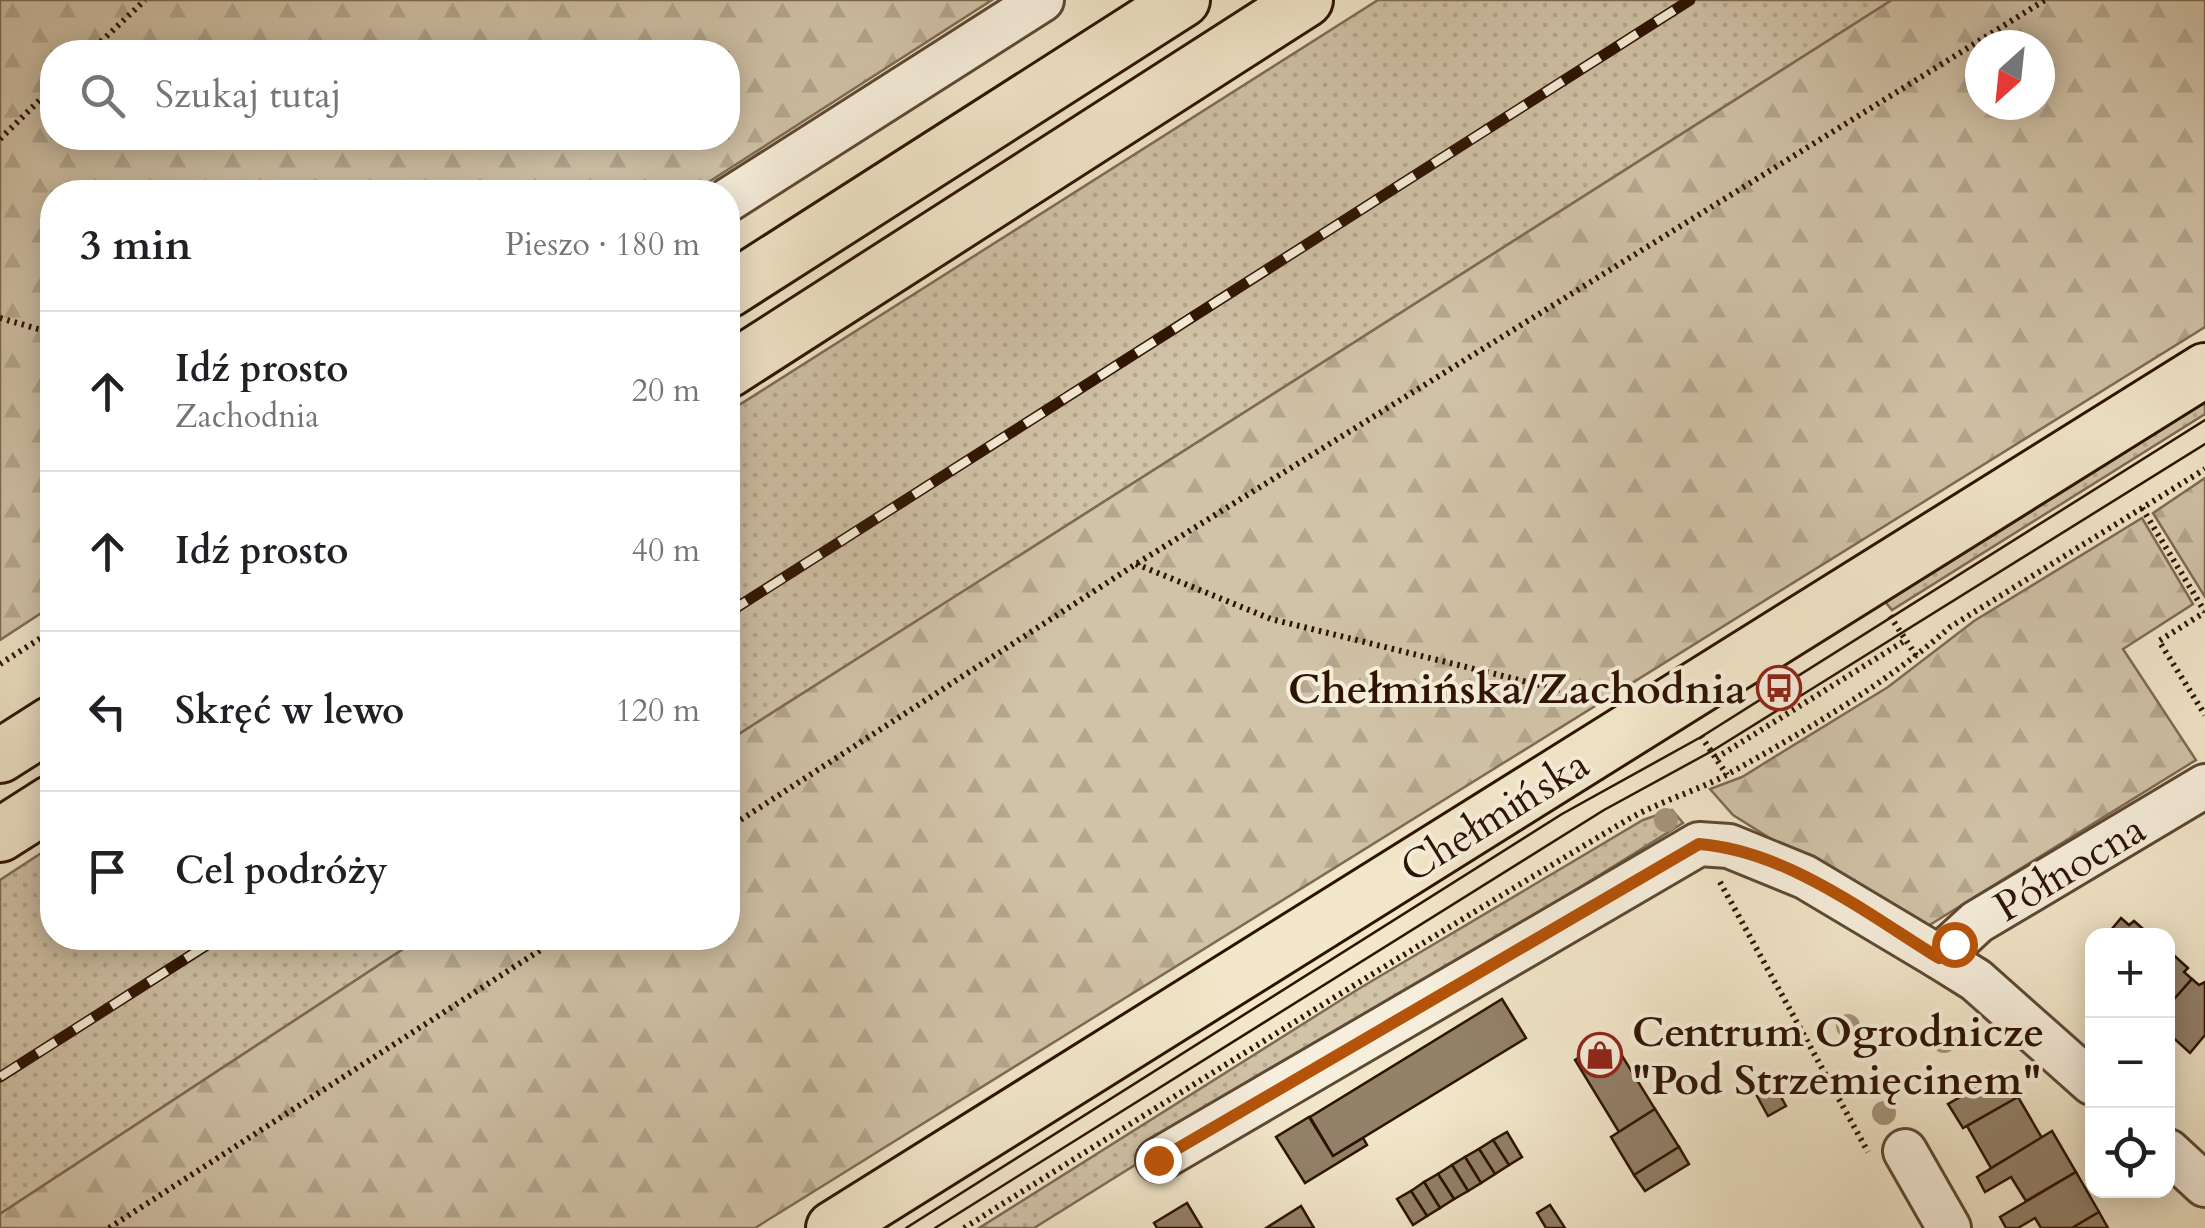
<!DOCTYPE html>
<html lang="pl">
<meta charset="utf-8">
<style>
body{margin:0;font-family:Cardo,serif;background:#f6f6f6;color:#202124}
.controls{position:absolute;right:30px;bottom:30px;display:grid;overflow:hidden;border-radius:20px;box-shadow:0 5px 25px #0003}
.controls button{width:90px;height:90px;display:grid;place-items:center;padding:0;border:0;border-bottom:2px solid #e0e0e0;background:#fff;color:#202124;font:50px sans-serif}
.compass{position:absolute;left:1965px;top:30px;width:90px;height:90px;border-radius:50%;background:#fff;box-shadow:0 5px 25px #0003;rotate:207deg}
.stop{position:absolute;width:30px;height:30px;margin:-22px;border:8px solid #b45309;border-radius:50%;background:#fff}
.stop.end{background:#b45309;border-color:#fff;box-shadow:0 2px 10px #0008}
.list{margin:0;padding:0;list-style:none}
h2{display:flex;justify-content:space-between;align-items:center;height:130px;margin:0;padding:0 40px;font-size:42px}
h2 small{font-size:32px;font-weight:400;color:#757577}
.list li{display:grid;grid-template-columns:65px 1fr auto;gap:30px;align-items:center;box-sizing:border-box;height:160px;padding:0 40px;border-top:2px solid #e0e0e0}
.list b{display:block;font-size:38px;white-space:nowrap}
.list p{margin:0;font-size:32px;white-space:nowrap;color:#757577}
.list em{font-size:32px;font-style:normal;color:#757577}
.icon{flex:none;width:55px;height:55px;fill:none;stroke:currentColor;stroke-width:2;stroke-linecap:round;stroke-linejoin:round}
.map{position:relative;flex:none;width:2205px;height:1228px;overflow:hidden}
.search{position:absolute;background:#fff;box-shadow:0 5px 25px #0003;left:40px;top:40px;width:700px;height:110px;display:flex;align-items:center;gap:25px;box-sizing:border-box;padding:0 35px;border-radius:40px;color:#757577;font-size:38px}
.panel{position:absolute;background:#fff;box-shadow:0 5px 25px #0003;left:40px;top:180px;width:700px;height:770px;border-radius:40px}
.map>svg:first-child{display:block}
.grass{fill:url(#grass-dots);stroke:#7f6b54;stroke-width:2.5}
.forest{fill:url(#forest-firs);stroke:#7f6b54;stroke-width:2.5;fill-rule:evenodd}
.building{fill:#93816a;stroke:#2d1301;stroke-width:2.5}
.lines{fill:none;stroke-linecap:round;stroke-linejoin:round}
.minor-casing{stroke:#5e4833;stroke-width:48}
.major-casing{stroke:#2d1301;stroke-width:58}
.path{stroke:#2d1301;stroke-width:6;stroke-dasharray:2.5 5;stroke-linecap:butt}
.minor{stroke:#f7efdd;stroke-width:42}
.major{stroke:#f2e7ca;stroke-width:52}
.tram{stroke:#2d1301;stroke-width:2.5}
.rail-casing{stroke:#2d1301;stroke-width:11}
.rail{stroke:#f7efdd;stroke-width:8;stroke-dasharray:22;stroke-linecap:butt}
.tree{fill:#a5947b}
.route{stroke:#b45309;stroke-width:12}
.labels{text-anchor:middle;stroke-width:8;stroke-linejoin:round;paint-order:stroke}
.poi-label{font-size:42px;font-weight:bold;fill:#2d1301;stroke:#f7efdd;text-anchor:end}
.street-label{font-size:42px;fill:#2d1301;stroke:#f7efdd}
</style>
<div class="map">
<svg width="2205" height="1228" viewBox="0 0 2205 1228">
<defs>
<pattern id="grass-dots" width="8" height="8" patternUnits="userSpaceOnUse" patternTransform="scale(2.5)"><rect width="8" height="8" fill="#d1c3a8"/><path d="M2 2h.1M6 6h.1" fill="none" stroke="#b4a78f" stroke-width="1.8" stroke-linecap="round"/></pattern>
<pattern id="forest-firs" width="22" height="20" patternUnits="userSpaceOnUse" patternTransform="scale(2.5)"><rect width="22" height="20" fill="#d1c3a8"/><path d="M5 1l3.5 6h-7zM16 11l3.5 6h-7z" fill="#b4a78f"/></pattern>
</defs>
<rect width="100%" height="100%" fill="#f2e7ca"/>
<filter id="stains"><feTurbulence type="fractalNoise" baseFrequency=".002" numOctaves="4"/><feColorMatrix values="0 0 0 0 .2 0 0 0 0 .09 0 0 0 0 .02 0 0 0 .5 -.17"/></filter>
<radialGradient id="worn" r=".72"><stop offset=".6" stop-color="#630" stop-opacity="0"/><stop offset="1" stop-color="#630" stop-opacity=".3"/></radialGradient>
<g class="grass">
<polygon points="1378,0 1892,0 728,741 728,412"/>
<polygon points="2205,395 2205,414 1892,610 1882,598"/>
<polygon points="1672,810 1683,823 1034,1228 979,1228 1360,988 1643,820"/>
<polygon points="52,846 52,938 420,938 0,1214 0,880"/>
</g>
<g class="forest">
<path d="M0,0H992L693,192H52V606L0,640ZM728,52V138H52V52Z"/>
<path d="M1892,0H2205V327L755,1228H0V1214L420,938H728V741ZM2040,45V105H1980V45Z"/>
<polygon points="2205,478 2205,597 2153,513"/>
<polygon points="2142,518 2193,604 2123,649 2196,760 1928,926 1908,925 1733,815 1710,789 1742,777 1888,687 1974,621"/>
</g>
<g class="building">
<polygon points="2121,918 2129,925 2134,921 2151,936 2106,936"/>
<polygon points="2168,950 2188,968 2184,972 2192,979 2168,1006"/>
<polygon points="2192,979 2199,985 2205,982 2205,1035 2190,1053 2168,1033 2168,1006"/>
<polygon points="1502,999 1526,1038 1333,1156 1310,1117"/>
<polygon points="1611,1038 1655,1109 1619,1132 1575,1060"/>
<polygon points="2001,1074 2015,1099 1963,1128 1948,1104"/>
<polygon points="1775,1086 1786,1106 1768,1116 1757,1096"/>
<polygon points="2018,1097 2042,1138 1991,1168 1967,1126"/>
<polygon points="1655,1109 1679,1147 1634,1175 1611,1137"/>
<polygon points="1309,1117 1333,1156 1363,1138 1367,1145 1305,1183 1276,1137"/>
<polygon points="2052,1131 2076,1172 2026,1201 2011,1177 1985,1192 1977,1177"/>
<polygon points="1507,1132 1522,1157 1509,1165 1493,1140"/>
<polygon points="1493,1140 1509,1165 1495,1174 1479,1149"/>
<polygon points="1679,1147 1689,1164 1645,1191 1634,1175"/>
<polygon points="1479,1149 1495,1174 1481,1183 1465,1157"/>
<polygon points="1465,1157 1481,1183 1468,1191 1452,1165"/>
<polygon points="1452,1165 1468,1191 1454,1199 1438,1174"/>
<polygon points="2076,1172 2099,1212 2072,1228 2041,1228 2035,1218 2018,1228 2006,1228 2000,1217"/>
<polygon points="1438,1174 1454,1199 1440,1208 1424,1182"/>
<polygon points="1424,1182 1440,1208 1427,1216 1411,1191"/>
<polygon points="1411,1191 1427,1216 1413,1225 1397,1199"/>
<polygon points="1187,1203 1202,1228 1157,1228 1154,1223"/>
<polygon points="1550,1205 1565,1228 1546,1228 1537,1213"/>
<polygon points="1301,1206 1314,1228 1266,1228"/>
<polygon points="2099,1212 2108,1228 2072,1228"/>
</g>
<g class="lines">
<defs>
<g id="minor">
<polyline points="728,200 1042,0"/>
<polyline points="1939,957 1977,922 2205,786"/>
<polyline points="1905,1151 1949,1228"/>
<polyline points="2168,1151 2205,1185"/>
<polyline points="1158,1160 1699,844 1729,846 1805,877 1939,957 1976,980 2092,1083"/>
</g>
<g id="major">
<polyline points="728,291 1183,0"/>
<polyline points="728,371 1306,0"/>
<polyline points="0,756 52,723"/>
<polyline points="0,835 52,802"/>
<polyline points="833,1228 2205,370"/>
</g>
</defs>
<use href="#minor" class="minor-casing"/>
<use href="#major" class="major-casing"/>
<g class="path">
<polyline points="90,52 145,0"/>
<polyline points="0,139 52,88"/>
<polyline points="0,318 52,333"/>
<polyline points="2142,508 2205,612 2159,641 2205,715"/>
<polyline points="1136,564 1271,619 1560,690"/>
<polyline points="1890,616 1917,657"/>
<polyline points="0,664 52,631"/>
<polyline points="1701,736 1727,775"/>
<polyline points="1716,758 1906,640"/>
<polyline points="728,828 1136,564 2045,0"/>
<polyline points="1720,882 1868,1152"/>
<polyline points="109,1228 559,938"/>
<path d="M964,1228C1184,1090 1404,953 1627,820C1660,801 1697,791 1730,773C1805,731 1886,684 1950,627L2205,469"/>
</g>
<use href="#minor" class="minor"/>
<use href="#major" class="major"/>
<g class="tram">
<polyline points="906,1228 1562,814 1701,737 2205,420"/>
<polyline points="935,1228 1604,810 1712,751 2205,444"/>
</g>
<defs>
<g id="rail">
<polyline points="728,613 1690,0"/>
<polyline points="0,1077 218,938"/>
</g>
</defs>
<use href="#rail" class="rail-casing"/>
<use href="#rail" class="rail"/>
</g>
<g class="tree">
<circle cx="1666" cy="820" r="12"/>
<circle cx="1848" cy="1026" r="12"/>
<circle cx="1944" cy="1041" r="12"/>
<circle cx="1884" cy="1113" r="12"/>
</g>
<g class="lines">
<path class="route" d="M1158,1160L1699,844C1787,851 1866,913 1939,958L1954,944"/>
</g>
<defs>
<symbol id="bus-ring" viewBox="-11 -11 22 22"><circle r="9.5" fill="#f7efdd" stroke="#8f2418" stroke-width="1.5"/><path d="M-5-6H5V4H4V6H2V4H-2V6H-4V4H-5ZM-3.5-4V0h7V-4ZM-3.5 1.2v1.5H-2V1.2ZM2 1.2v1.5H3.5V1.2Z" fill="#8f2418"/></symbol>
<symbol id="shop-ring" viewBox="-11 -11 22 22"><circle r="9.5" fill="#f7efdd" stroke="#8f2418" stroke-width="1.5"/><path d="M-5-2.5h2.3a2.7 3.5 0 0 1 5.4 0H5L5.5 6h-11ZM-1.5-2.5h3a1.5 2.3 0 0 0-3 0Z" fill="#8f2418"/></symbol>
</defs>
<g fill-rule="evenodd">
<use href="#bus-ring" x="1754" y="663" width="50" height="50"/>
<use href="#shop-ring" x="1575" y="1030" width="50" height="50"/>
</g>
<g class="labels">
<g class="poi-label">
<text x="1746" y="703">Chełmińska/Zachodnia</text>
<text x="1632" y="1046" text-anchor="start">Centrum Ogrodnicze<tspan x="1632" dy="48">"Pod Strzemięcinem"</tspan></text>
</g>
<g class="street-label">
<text transform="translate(1494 815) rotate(-32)" y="15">Chełmińska</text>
<text transform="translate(2069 867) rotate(-31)" y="15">Północna</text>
</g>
</g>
<rect width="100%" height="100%" filter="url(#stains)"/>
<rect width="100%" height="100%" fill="url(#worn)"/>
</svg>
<div class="controls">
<button>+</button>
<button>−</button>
<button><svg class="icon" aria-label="locate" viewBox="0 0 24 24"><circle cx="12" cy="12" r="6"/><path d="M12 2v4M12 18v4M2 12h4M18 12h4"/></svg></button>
</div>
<svg class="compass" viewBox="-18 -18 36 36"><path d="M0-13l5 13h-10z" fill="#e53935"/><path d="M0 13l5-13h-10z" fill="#757577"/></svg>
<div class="stop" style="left:1954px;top:944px"></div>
<div class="stop end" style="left:1158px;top:1160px"></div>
<div class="search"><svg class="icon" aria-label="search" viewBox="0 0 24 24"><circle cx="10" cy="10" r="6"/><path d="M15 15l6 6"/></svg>Szukaj tutaj</div>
<section class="panel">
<h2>3 min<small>Pieszo · 180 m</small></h2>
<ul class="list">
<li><svg class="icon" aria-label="ahead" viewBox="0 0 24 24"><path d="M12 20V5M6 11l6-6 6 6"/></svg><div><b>Idź prosto</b><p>Zachodnia</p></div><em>20 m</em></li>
<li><svg class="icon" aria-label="ahead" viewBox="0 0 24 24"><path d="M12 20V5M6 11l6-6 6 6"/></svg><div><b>Idź prosto</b></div><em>40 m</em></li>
<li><svg class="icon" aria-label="left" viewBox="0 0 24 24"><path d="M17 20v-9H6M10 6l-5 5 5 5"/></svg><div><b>Skręć w lewo</b></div><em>120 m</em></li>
<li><svg class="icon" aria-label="arrive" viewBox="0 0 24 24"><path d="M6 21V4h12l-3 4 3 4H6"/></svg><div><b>Cel podróży</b></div></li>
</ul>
</section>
</div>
